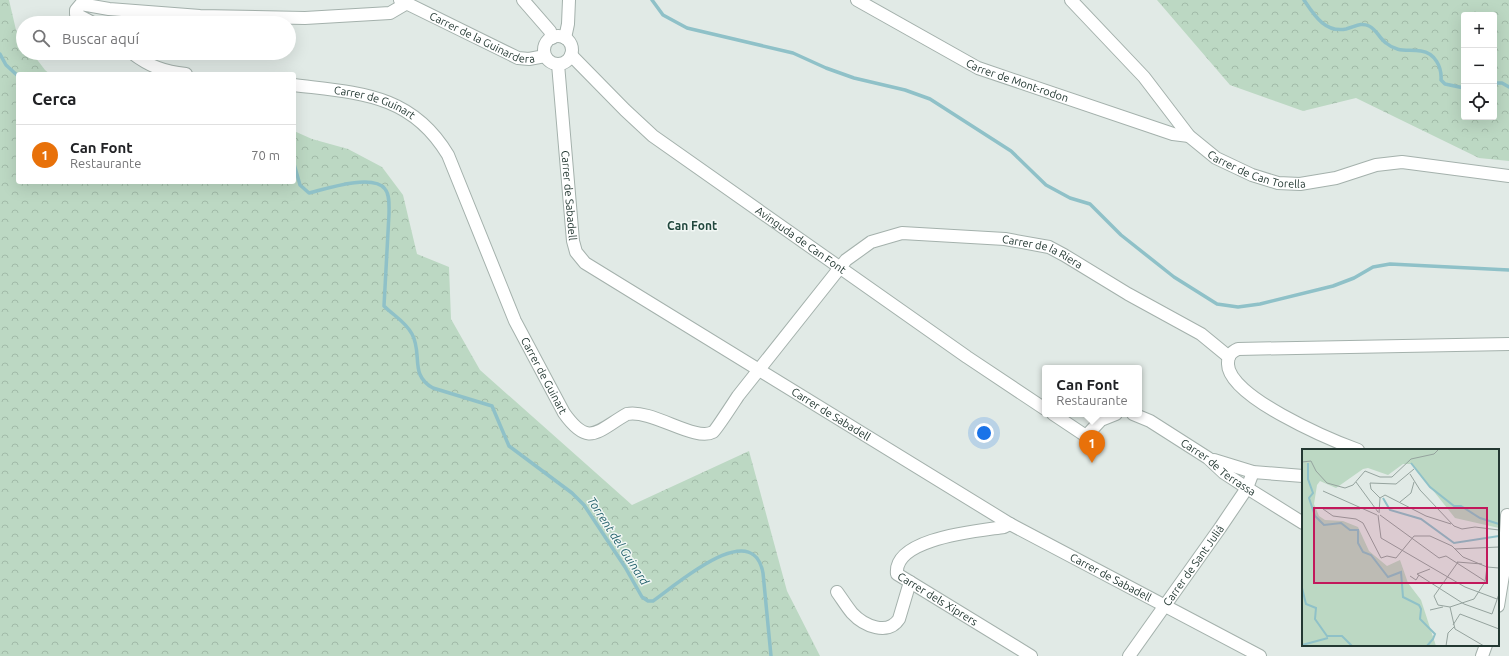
<!DOCTYPE html>
<html lang="es">
<meta charset="utf-8">
<style>
body{margin:0;font-family:Ubuntu,sans-serif;background:#f6f6f6;color:#202124}
.controls{position:absolute;right:12px;top:12px;display:grid;overflow:hidden;border-radius:4px;box-shadow:0 4px 16px #0002}
.controls button{width:36px;height:36px;display:grid;place-items:center;padding:0;border:0;border-bottom:1px solid #e0e0e0;background:#fff;color:#202124;font:20px sans-serif}
.you{position:absolute;left:984px;top:433px;width:14px;height:14px;margin:-10px;border:3px solid #fff;border-radius:50%;background:#1a73e8;box-shadow:0 0 0 6px #1a73e833}
.badge{display:grid;place-items:center;width:26px;height:26px;border-radius:50%;background:#db2777;color:#fff;font-size:13px;font-weight:700}
.pin{position:absolute;translate:-50% -33px;filter:drop-shadow(0 1px 2px #0008)}
.pin::after{content:'';position:absolute;top:21px;width:14px;height:12px;background:inherit;clip-path:polygon(0 0,100% 0,50% 100%)}
.popup{position:absolute;left:1042px;top:365px;width:100px;height:52px;box-sizing:border-box;display:grid;place-content:center;border-radius:4px;background:#fff;filter:drop-shadow(0 1px 3px #0005);font-size:13px;white-space:nowrap;color:#757577}
.popup b{font-size:15px;color:#202124}
.popup::after{content:'';position:absolute;left:50%;top:100%;margin-left:-8px;border:8px solid transparent;border-top-color:#fff}
.list{margin:0;padding:0;list-style:none}
h2{display:flex;justify-content:space-between;align-items:center;height:52px;margin:0;padding:0 16px;font-size:17px}
h2 small{font-size:13px;font-weight:400;color:#757577}
.list li{display:grid;grid-template-columns:26px 1fr auto;gap:12px;align-items:center;box-sizing:border-box;height:60px;padding:0 16px;border-top:1px solid #e0e0e0}
.list b{display:block;font-size:15px;white-space:nowrap}
.list p{margin:0;font-size:13px;white-space:nowrap;color:#757577}
.list em{font-size:13px;font-style:normal;color:#757577}
.icon{flex:none;width:22px;height:22px;fill:none;stroke:currentColor;stroke-width:2;stroke-linecap:round;stroke-linejoin:round}
.map{position:relative;flex:none;width:1509px;height:656px;overflow:hidden}
.search{position:absolute;background:#fff;box-shadow:0 4px 16px #0002;left:16px;top:16px;width:280px;height:44px;display:flex;align-items:center;gap:10px;box-sizing:border-box;padding:0 14px;border-radius:22px;color:#757577;font-size:15px}
.panel{position:absolute;background:#fff;box-shadow:0 4px 16px #0002;left:16px;top:72px;width:280px;height:112px;border-radius:4px}
.map>svg:first-child{display:block}
.forest{fill:url(#forest-crowns);fill-rule:evenodd}
.lines{fill:none;stroke-linecap:round;stroke-linejoin:round}
.stream{stroke:#8fc1c8;stroke-width:3.5}
.minor-casing{stroke:#a4b1ac;stroke-width:14}
.minor{stroke:#fff;stroke-width:12}
.labels{text-anchor:middle;stroke-width:3;stroke-linejoin:round;paint-order:stroke}
.street-label{font-size:11px;fill:#233832;stroke:#f1f7f4}
.neighbourhood-label{font-size:12px;font-weight:bold;fill:#22483e;stroke:#f1f7f4}
.water-label{font-size:12px;font-style:italic;fill:#25626d;stroke:#f1f7f4}
.inset-river{fill:none;stroke:#8fc1c8;stroke-width:2}
.inset-road{fill:none;stroke:#95a39e;stroke-width:1}
.view{fill:#c2185b;fill-opacity:0.15;stroke:#c2185b;stroke-width:2}
.inset-edge{fill:none;stroke:#233832;stroke-width:2}
</style>
<div class="map">
<svg width="1509" height="656" viewBox="0 0 1509 656">
<defs>
<pattern id="forest-crowns" width="20" height="18" patternUnits="userSpaceOnUse"><rect width="20" height="18" fill="#bcd8c3"/><path d="M2 6a3 3 0 1 1 6 0M12 15a3 3 0 1 1 6 0" fill="none" stroke="#a1baa8"/></pattern>
</defs>
<rect width="100%" height="100%" fill="#e1eae6"/>
<g class="forest">
<polygon points="0,0 9,0 16,30 23,40 23,53 32,53 45,70 50,74 18,74 18,182 294,182 294,131 312,139 348,149 382,167 403,195 417,254 449,267 451,319 480,370 632,505 749,451 787,591 820,656 0,656"/>
<path d="M1157,0H1509V161L1479,158L1356,98L1303,111L1230,85ZM1464,15H1494V117H1464Z"/>
</g>
<g class="lines">
<g class="stream">
<polyline points="652,0 663,15 687,28 793,53 826,68 854,78 905,90 930,99 1011,151 1046,185 1070,198 1090,204 1121,235 1174,277 1217,304 1238,307 1260,304 1333,286 1354,278 1373,267 1390,264 1509,270"/>
<path d="M1304,0C1314,15 1325,33 1346,29C1355,27 1360,22 1369,26C1377,30 1379,38 1386,43C1398,53 1407,49 1421,51C1435,53 1442,67 1441,80L1445,84L1464,88"/>
<polyline points="0,54 6,65 18,76"/>
<polyline points="1494,83 1502,83 1509,87"/>
<path d="M294,164L300,185L309,193C325,189 373,173 385,189C390,195 389,206 389,214L384,306C394,316 405,321 412,334C423,354 409,375 433,388L492,406L509,446L572,493L584,505L625,567L642,597L648,601H653C675,586 753,516 763,573L771,656"/>
</g>
<defs>
<g id="minor">
<path id="s1" d="M400,0L518,58L529,59L545,56"/>
<polyline points="523,0 550,31 552,38"/>
<path id="s2" d="M857,0L978,68L1173,134L1189,136"/>
<path id="s3" d="M1071,0L1144,77L1189,136L1216,158L1252,175L1278,183L1300,184L1336,178L1376,165L1402,162L1509,176"/>
<polyline points="93,23 76,14 76,10 81,4 109,9 200,16 305,18 390,13 407,3"/>
<circle cx="558" cy="50" r="14"/>
<polyline points="565,38 568,24 569,0"/>
<path d="M132,53C149,66 164,72 186,74"/>
<path id="s4" d="M571,55L625,110L653,136L967,357L1045,409"/>
<path id="s5" d="M558,64L573,241L576,252L585,263L1010,524L1260,656"/>
<path id="s6" d="M294,85C358,93 411,93 448,155L515,321L564,413C589,448 597,431 627,414C652,409 695,442 713,432C716,430 734,402 738,396L846,260L871,242L902,233L1005,239L1049,247L1064,255L1128,294L1201,334L1229,357"/>
<polyline points="1053,414 1086,436 1101,420 1116,414"/>
<path id="s7" d="M1133,414L1150,421L1208,458L1224,473L1247,488L1303,523"/>
<path d="M1358,450C1331,440 1226,396 1228,363C1228,356 1231,352 1238,349L1509,344"/>
<polyline points="1214,460 1253,472 1303,476"/>
<path id="s8" d="M1010,524L1004,527C978,531 893,538 897,574L1031,656"/>
<path d="M837,592C842,599 847,607 852,613C864,626 888,636 899,619L910,582"/>
<polyline points="1498,606 1504,569 1507,515"/>
<path id="s9" d="M1129,656L1220,528L1247,488L1253,472"/>
<polyline points="1482,656 1486,645"/>
</g>
</defs>
<use href="#minor" class="minor-casing"/>
<use href="#minor" class="minor"/>
</g>
<g class="labels">
<g class="street-label">
<text dy="4" stroke="none"><textPath href="#s1" startOffset="91">Carrer de la Guinardera</textPath></text>
<text dy="4" stroke="none"><textPath href="#s2" startOffset="180">Carrer de Mont-rodon</textPath></text>
<text dy="4" stroke="none"><textPath href="#s6" startOffset="83">Carrer de Guinart</textPath></text>
<text dy="4" stroke="none"><textPath href="#s3" startOffset="258">Carrer de Can Torella</textPath></text>
<text dy="4" stroke="none"><textPath href="#s5" startOffset="132">Carrer de Sabadell</textPath></text>
<text dy="4" stroke="none"><textPath href="#s4" startOffset="296">Avinguda de Can Font</textPath></text>
<text dy="4" stroke="none"><textPath href="#s6" startOffset="1050">Carrer de la Riera</textPath></text>
<text dy="4" stroke="none"><textPath href="#s6" startOffset="418">Carrer de Guinart</textPath></text>
<text dy="4" stroke="none"><textPath href="#s5" startOffset="492">Carrer de Sabadell</textPath></text>
<text dy="4" stroke="none"><textPath href="#s7" startOffset="101">Carrer de Terrassa</textPath></text>
<text dy="4" stroke="none"><textPath href="#s9" startOffset="111">Carrer de Sant Juliá</textPath></text>
<text dy="4" stroke="none"><textPath href="#s5" startOffset="816">Carrer de Sabadell</textPath></text>
<text dy="4" stroke="none"><textPath href="#s8" startOffset="180">Carrer dels Xiprers</textPath></text>
</g>
<g class="neighbourhood-label">
<text x="692" y="230">Can Font</text>
</g>
<g class="water-label">
<text transform="translate(618 541) rotate(57)" y="4">Torrent del Guinard</text>
</g>
</g>
<g transform="translate(1302 449)">
<rect width="197" height="197" fill="#e1eae6"/>
<path d="M0,0H197V79L153,69L110,15H101L86,26L66,19L61,20L34,39L18,32L15,36L12,55L17,67L23,71L41,72L56,78L67,102L85,117L98,111L106,134L119,151L134,197H0Z" fill="#bcd8c3"/>
<path class="inset-river" d="M6,14V30L11,44L7,49L13,67L22,76L39,74L48,81H56V94L61,103L69,106L86,128L99,123L101,148L117,156L119,160L118,170L133,185L131,190L125,197M109,14L128,38L152,57H159L178,69L197,75M81,49L88,61L119,70L152,94L197,87M0,139L4,155L14,159L13,170L25,187H40L50,197M0,196L26,189"/>
<path class="inset-road" d="M0,13L9,12L14,22L25,34L43,39L51,36L63,22L78,28H90L109,10L132,5L137,0M108,25L118,41L152,77L160,80L173,78L197,81M54,33L76,63M21,42L75,66M78,49L69,40L68,34L94,35L112,20M98,53L109,44L112,33M21,60L31,67L54,70L61,74L79,109L85,107L94,109L112,87H128L150,97L161,108L185,118M21,60H58M77,64L78,49L83,46L124,67L149,75M76,66L79,89L163,138L195,150M78,66L137,109L144,107L183,132M153,100L197,98M155,113L180,115M156,113L132,147L136,156L148,158L172,150L183,133L185,118M185,118L197,119M128,120L115,125L162,155L190,165L197,145M108,127L114,131L117,126M148,158L153,180L182,197M128,161L141,158M151,176L158,165L197,180M144,197L146,184L152,178"/>
<path class="view" d="M12,59H185V134H12Z"/>
<rect width="197" height="197" class="inset-edge"/>
</g>
</svg>
<div class="controls">
<button>+</button>
<button>−</button>
<button><svg class="icon" aria-label="locate" viewBox="0 0 24 24"><circle cx="12" cy="12" r="6"/><path d="M12 2v4M12 18v4M2 12h4M18 12h4"/></svg></button>
</div>
<div class="you"></div>
<div class="pin badge" style="left:1092px;top:463px;background:#e8710a">1</div>
<div class="popup"><b>Can Font</b>Restaurante</div>
<div class="search"><svg class="icon" aria-label="search" viewBox="0 0 24 24"><circle cx="10" cy="10" r="6"/><path d="M15 15l6 6"/></svg>Buscar aquí</div>
<section class="panel">
<h2>Cerca<small></small></h2>
<ul class="list">
<li><span class="badge" style="background:#e8710a">1</span><div><b>Can Font</b><p>Restaurante</p></div><em>70 m</em></li>
</ul>
</section>
</div>
